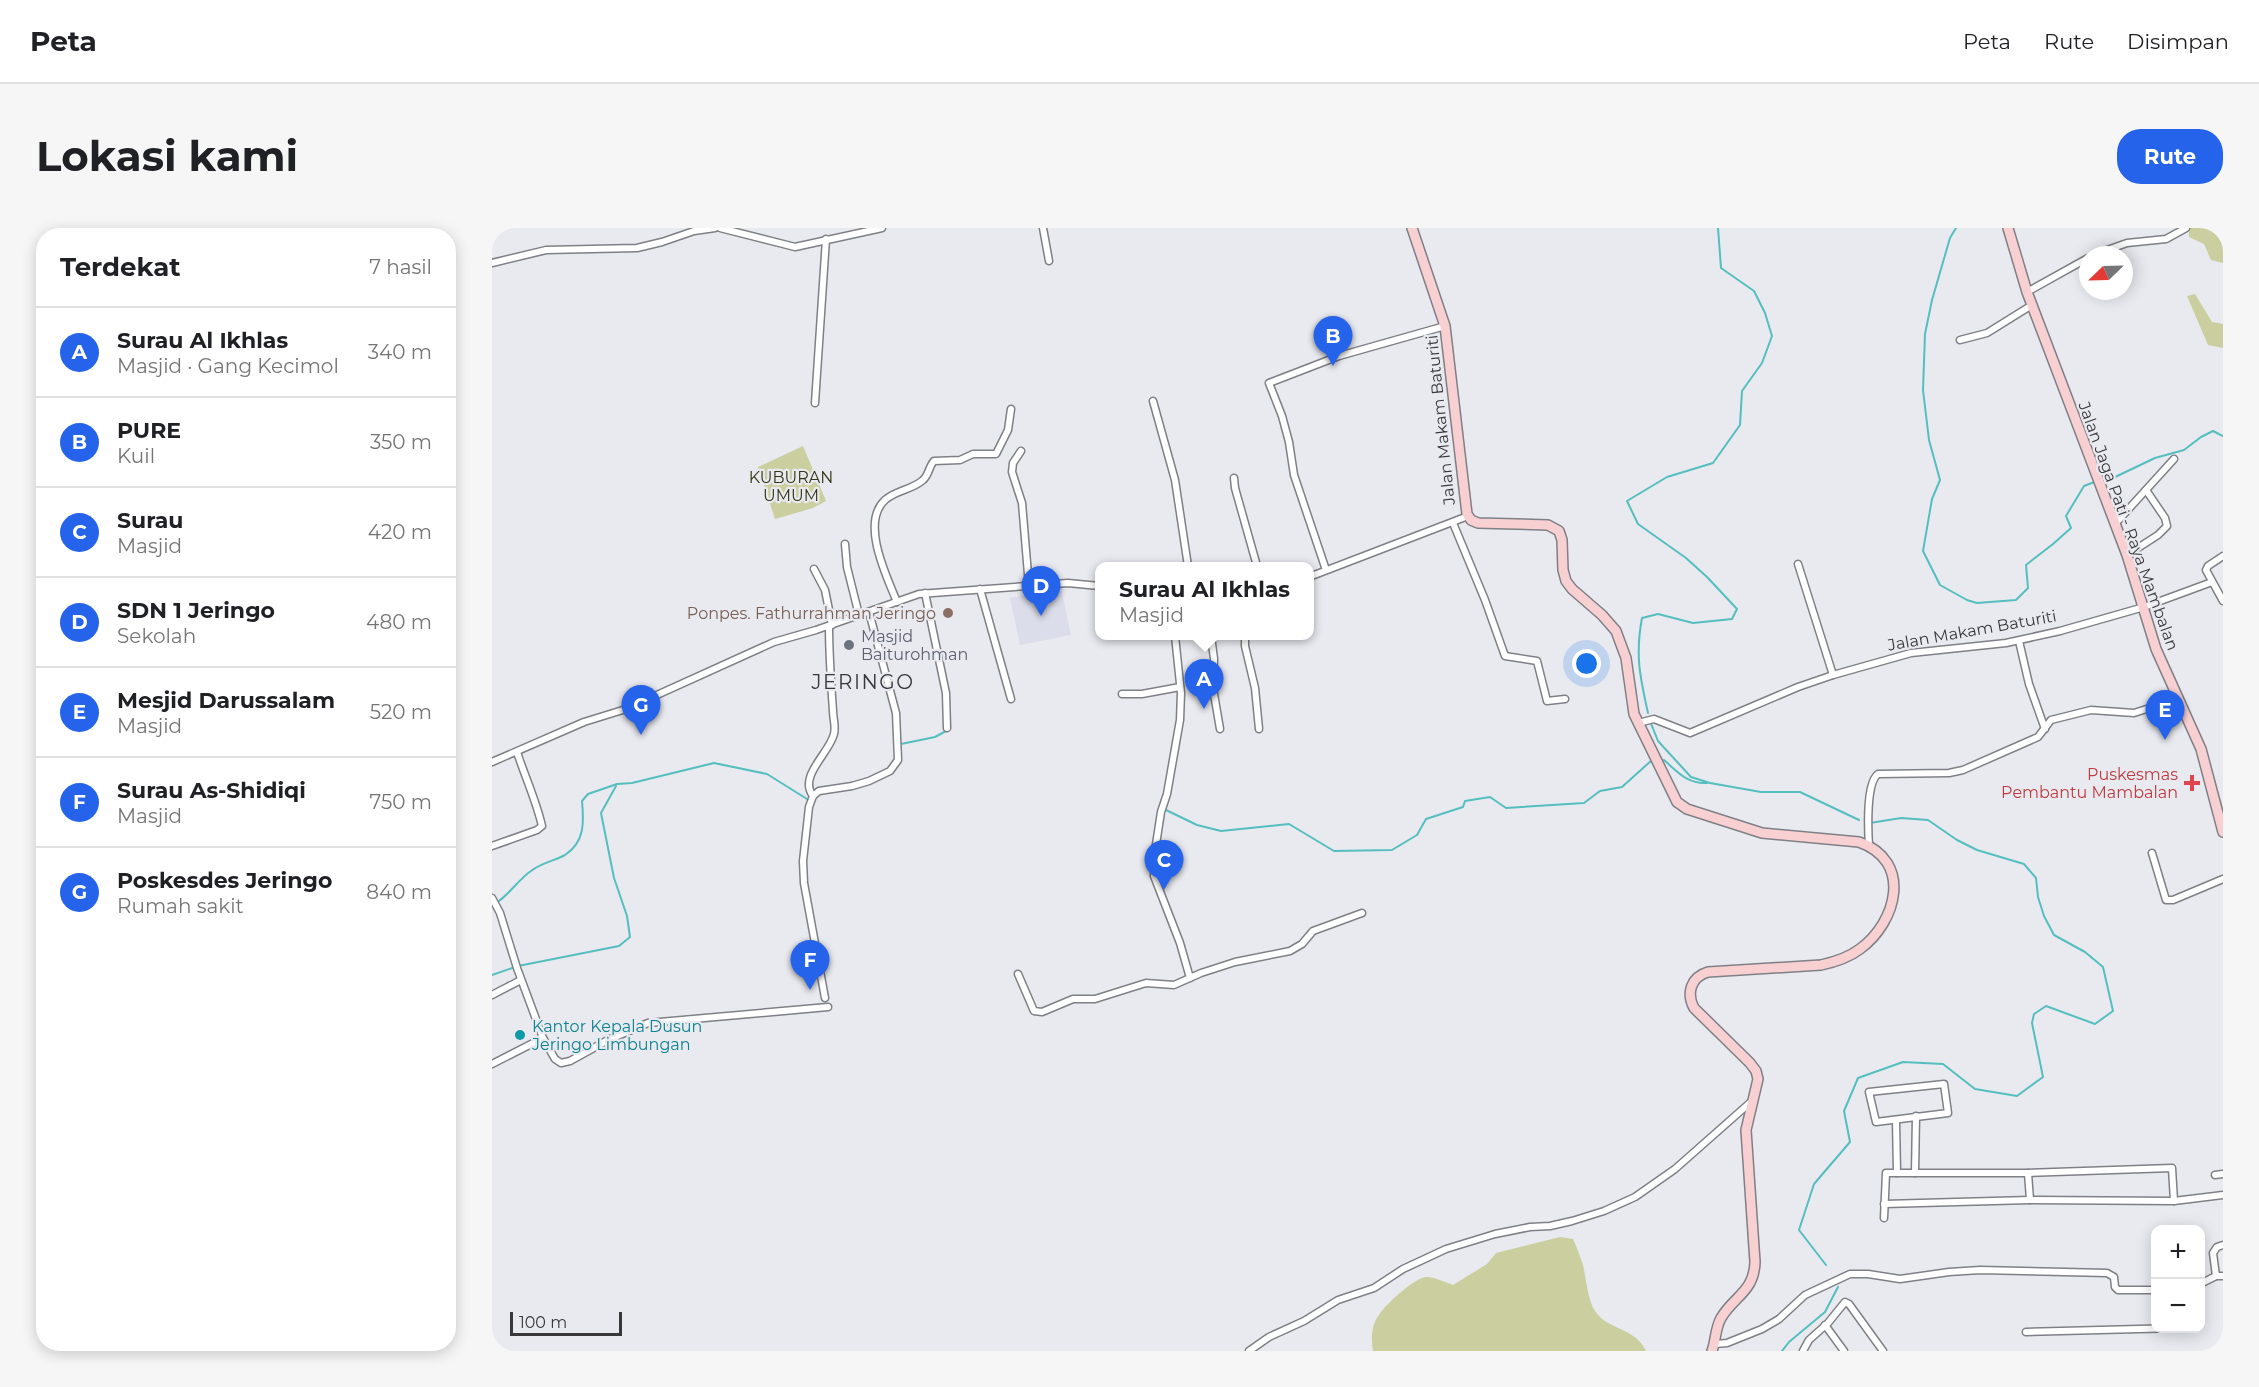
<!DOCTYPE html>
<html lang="id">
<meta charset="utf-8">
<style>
body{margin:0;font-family:Montserrat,sans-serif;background:#f6f6f6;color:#202124}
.controls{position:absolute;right:18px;bottom:18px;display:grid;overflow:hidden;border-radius:12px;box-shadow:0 3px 15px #0003}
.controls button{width:54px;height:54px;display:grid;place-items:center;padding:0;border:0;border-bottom:2px solid #e0e0e0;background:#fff;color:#202124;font:30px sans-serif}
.compass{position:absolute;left:1587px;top:18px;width:54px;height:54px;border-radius:50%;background:#fff;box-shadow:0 3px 15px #0003;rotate:247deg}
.scale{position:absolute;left:18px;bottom:15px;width:112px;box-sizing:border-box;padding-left:6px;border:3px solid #38383b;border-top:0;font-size:16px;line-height:21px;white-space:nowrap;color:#38383b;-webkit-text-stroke:4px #e9eaf0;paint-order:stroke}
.you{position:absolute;left:1095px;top:436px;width:21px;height:21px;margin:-15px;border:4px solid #fff;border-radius:50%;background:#1a73e8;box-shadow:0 0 0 9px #1a73e833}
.badge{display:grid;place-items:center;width:39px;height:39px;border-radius:50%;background:#2563eb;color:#fff;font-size:20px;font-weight:700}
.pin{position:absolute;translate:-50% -50px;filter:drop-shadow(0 2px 3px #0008)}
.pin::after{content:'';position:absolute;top:32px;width:21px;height:18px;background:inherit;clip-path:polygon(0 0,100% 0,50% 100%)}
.popup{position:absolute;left:603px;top:334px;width:219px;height:78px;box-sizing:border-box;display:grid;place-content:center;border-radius:12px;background:#fff;filter:drop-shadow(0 2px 4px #0005);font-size:20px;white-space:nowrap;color:#757577}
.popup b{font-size:22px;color:#202124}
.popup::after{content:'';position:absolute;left:50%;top:100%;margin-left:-12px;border:12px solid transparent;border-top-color:#fff}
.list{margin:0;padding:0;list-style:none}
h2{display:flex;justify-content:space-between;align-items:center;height:78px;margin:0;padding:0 24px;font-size:26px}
h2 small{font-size:20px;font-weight:400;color:#757577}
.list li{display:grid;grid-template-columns:39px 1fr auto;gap:18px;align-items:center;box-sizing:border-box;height:90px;padding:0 24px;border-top:2px solid #e0e0e0}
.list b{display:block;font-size:22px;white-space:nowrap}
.list p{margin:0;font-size:20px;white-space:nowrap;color:#757577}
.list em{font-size:20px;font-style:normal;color:#757577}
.map{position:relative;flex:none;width:1731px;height:1123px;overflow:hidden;border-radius:24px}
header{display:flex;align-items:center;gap:36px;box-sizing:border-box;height:84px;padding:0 30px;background:#fff;border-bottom:2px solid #e0e0e0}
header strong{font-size:28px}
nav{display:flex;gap:33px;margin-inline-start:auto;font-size:21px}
.intro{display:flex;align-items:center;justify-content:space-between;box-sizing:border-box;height:144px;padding:0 36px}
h1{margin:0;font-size:42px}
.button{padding:15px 27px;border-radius:24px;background:#2563eb;color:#fff;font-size:21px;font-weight:700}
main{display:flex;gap:36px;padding:0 36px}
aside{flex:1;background:#fff;border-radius:24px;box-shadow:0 3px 15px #0003}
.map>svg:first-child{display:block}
.built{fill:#dbddeb}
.green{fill:#cbce9f}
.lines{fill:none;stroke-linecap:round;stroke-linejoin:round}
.stream{stroke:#55bebf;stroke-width:2}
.street-casing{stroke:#7f8086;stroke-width:9}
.secondary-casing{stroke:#7f8086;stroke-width:12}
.street{stroke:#fff;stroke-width:6}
.secondary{stroke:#f9d0d2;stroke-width:9}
.education-dot{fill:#8d6e63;stroke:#e9eaf0;stroke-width:2}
.worship-dot{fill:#6b7280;stroke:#e9eaf0;stroke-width:2}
.health-dot{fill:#e0444e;stroke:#e9eaf0;stroke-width:2}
.culture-dot{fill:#0f9aa8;stroke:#e9eaf0;stroke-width:2}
.labels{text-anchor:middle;stroke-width:4.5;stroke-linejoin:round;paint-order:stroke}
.street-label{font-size:16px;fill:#38383b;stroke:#e9eaf0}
.park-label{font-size:16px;fill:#333413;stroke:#e9eaf0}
.education-label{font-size:16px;fill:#785e54;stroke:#e9eaf0;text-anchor:end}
.worship-label{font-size:16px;fill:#5b616d;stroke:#e9eaf0;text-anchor:start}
.health-label{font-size:16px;fill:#be3a42;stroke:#e9eaf0;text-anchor:end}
.culture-label{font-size:16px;fill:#0d838f;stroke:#e9eaf0;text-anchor:start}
.quarter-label{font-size:20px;letter-spacing:1.5px;fill:#38393e;stroke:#e9eaf0}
</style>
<header>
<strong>Peta</strong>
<nav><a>Peta</a><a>Rute</a><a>Disimpan</a></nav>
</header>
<div class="intro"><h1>Lokasi kami</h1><a class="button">Rute</a></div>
<main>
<aside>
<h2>Terdekat<small>7 hasil</small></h2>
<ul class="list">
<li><span class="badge">A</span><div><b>Surau Al Ikhlas</b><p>Masjid · Gang Kecimol</p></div><em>340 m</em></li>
<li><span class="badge">B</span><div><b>PURE</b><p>Kuil</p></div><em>350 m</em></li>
<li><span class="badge">C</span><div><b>Surau</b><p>Masjid</p></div><em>420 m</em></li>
<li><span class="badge">D</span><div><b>SDN 1 Jeringo</b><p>Sekolah</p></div><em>480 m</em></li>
<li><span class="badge">E</span><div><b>Mesjid Darussalam</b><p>Masjid</p></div><em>520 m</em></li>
<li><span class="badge">F</span><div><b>Surau As-Shidiqi</b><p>Masjid</p></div><em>750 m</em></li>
<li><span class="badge">G</span><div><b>Poskesdes Jeringo</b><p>Rumah sakit</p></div><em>840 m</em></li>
</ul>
</aside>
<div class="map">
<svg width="1731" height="1123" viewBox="0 0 1731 1123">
<rect width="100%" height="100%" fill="#e9eaf0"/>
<polygon class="built" points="569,359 579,407 528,417 518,370"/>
<g class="green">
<polygon points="1697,0 1731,0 1731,35 1719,32 1712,16 1697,9"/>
<polygon points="1703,66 1720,94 1731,96 1731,120 1716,117 1695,68"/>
<polygon points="311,218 334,273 321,280 283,291 266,239"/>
<path d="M1068,1009L1081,1011C1085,1020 1088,1028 1091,1037C1094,1050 1096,1073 1103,1083C1115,1102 1143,1099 1154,1123H881C879,1111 879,1097 887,1087C893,1077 922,1050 934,1049C943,1049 953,1054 961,1057L995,1036L1004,1025Z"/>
</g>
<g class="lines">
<g class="stream">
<polyline points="1464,0 1458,10 1440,72 1433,106 1431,162 1437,212 1448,252 1440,271 1431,323 1448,357 1475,372 1485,375 1524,372 1536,360 1534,337 1561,316 1579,300 1574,288 1592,258 1605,253"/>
<polyline points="1610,252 1621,250 1663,230 1692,222 1709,209 1721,203 1731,208"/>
<path d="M1156,485C1148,449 1143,427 1150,390L1166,386L1201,395L1240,391L1245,381L1215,349L1194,330L1146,296L1135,273L1175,249L1221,235L1248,197L1250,163L1270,135L1280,108L1273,85L1262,63L1229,40L1226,0"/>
<polyline points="1158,493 1166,513 1199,549 1218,555 1269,564 1308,564 1367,592"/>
<polyline points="409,516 443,509 456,502"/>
<path d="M1172,532C1186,544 1195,556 1215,555"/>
<polyline points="674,582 705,597 729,603 797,596 842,623 900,622 925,607 934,591 971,579 973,573 998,569 1014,580 1092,575 1108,563 1130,559 1160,532"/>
<path d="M5,674C14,670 28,650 39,643C49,635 62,633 73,627C93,614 92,594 90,573L96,566L125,556L140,555L222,535L275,546L315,571"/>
<polyline points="26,738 127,718 138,709 135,688 122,650 109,585 124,558"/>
<polyline points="0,747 23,739"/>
<polyline points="1334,1037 1307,1002 1322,956 1358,914 1352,883 1366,850 1411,834 1451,836 1483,861 1525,868 1551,849 1540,795 1542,786 1554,778 1603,796 1621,783 1611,739 1593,724 1562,707 1552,688 1546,669 1544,650 1532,636 1485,622 1465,612 1436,592 1409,590 1378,595"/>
<polyline points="1290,1123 1297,1114 1333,1084 1346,1059"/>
</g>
<defs>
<g id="street">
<polyline points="228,0 303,19 390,0"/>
<polyline points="551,0 557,33"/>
<polyline points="1601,27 1635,15 1674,11 1694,0"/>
<polyline points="0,35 54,22 145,20 170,14 202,3 223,0"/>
<polyline points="1535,64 1596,30"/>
<polyline points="1468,112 1495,105 1540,77"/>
<polyline points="661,173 683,252 696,338"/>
<polyline points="323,175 334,11"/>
<polyline points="529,223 521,235 520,244 530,275 537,358"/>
<polyline points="742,250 743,260 765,338"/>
<polyline points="961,295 993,372 1013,428 1045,433 1055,473 1073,471"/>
<polyline points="1623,296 1682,231"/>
<polyline points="353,316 355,339 367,387"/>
<polyline points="1635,327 1666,307 1675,298 1673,290 1654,262"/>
<polyline points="1731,328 1716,338 1714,342 1731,373"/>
<polyline points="1306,336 1341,447"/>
<polyline points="322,341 333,362 340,397"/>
<polyline points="834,342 802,247 797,214 790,188 777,155 847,128 953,98"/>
<polyline points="817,349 976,288"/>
<polyline points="488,361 519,471"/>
<polyline points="433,365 454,465 455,500"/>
<path d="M405,374C395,349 368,295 393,272C404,262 420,262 431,252C437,247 437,238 442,233L468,232L481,226H504L516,202L519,181"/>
<polyline points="683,408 689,465 688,492 675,566 669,584 663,623 662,648 688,715 698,750"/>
<polyline points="719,408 722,431 721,460 728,501"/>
<polyline points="753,408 753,418 763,460 767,501"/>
<polyline points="1527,413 1537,456 1553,501"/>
<polyline points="630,466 650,466 688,459"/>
<polyline points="1146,495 1162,491 1198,505 1306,459 1341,447 1419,425 1514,415 1568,403 1652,379 1720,354"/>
<polyline points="0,534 92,494 134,481 282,414 324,402 427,366 576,355 607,358"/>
<path d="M321,568C306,548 337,526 342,506C344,498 341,491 341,483C339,455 337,427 337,398"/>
<path d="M0,618L45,602L50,598C44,572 33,549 25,524"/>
<path d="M1377,618C1376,602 1374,555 1386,546L1457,545L1471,542L1546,509L1559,492L1599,482L1642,485L1686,471"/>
<polyline points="1660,625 1674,672 1681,672 1731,651"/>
<polyline points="0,670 8,685 25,740 51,810 0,836"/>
<polyline points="526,746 542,783 550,784 581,771 603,771 654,755 682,757 709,745 743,734 798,723 810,716 821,703 870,685"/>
<polyline points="0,767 29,752"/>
<polyline points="333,770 312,655 311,633 317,579 321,568 327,563 360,558 377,553 398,543 406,532 404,485 377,384"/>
<polyline points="51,810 63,831 69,835 78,833 116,812 156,795 336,779"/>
<polygon points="1452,856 1456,885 1384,894 1377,864"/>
<polyline points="1404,892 1405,945"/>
<polyline points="1423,945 1424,888"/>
<polyline points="1536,945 1538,972"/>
<polyline points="1723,947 1731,946"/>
<polyline points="1392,976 1538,972 1682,973 1731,967"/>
<polyline points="1392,990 1394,945 1536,945 1680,940 1682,973"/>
<polyline points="1724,1048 1721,1025 1725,1019 1731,1017"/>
<polyline points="1708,1056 1724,1048 1731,1048"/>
<polyline points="1333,1097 1352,1123"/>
<polyline points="1534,1104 1686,1100"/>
<polyline points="1223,1116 1235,1115 1270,1101 1287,1091 1313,1067 1358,1046 1376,1046 1408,1051 1457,1044 1488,1042 1615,1045 1622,1049 1623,1059 1626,1062 1664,1062"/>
<polyline points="757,1123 777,1109 812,1093 846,1072 882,1060 911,1041 954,1021 1003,1006 1038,999 1058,998 1080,993 1112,983 1143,969 1183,941 1260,873"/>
<polyline points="1311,1123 1317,1112 1336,1095 1353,1074 1357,1076 1391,1123"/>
</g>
<g id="secondary">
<path d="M920,0L953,98L975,286L979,292L986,295L1056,297L1067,303L1070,312L1071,342L1074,353L1080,361L1110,387L1124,403L1134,430L1142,486L1185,574L1195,581L1270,605L1367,614C1421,633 1405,694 1368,721C1356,730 1343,734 1329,737L1216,744C1199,749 1194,765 1202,780L1258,835L1264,843L1266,851L1254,902L1263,1034C1262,1064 1242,1068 1229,1090C1223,1101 1224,1112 1220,1123"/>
<polyline points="1516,0 1535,64 1635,327 1664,421 1709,521 1731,604"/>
</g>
</defs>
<use href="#street" class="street-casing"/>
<use href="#secondary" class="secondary-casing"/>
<use href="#street" class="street"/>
<use href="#secondary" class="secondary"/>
</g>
<circle class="education-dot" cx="456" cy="385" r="6"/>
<circle class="worship-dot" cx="357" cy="417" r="6"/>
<path class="health-dot" d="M1697 546h6v6h6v6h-6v6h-6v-6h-6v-6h6z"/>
<circle class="culture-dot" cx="28" cy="807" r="6"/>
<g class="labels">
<g class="street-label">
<text transform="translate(948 192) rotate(-96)" y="6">Jalan Makam Baturiti</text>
<text transform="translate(1637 298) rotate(70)" y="6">Jalan Jaga Pati - Raya Mambalan</text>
<text transform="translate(1480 402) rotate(-10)" y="6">Jalan Makam Baturiti</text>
</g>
<g class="park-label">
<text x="299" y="255">KUBURAN<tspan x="299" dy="18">UMUM</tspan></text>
</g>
<g class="education-label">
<text x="444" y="391">Ponpes. Fathurrahman Jeringo</text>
</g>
<g class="worship-label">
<text x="369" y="414">Masjid<tspan x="369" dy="18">Baiturohman</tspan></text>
</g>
<g class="health-label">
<text x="1686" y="552">Puskesmas<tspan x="1686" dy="18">Pembantu Mambalan</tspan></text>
</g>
<g class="culture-label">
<text x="40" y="804">Kantor Kepala Dusun<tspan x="40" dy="18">Jeringo Limbungan</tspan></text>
</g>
<g class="quarter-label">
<text x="371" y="461">JERINGO</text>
</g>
</g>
</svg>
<div class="controls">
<button>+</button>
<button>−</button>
</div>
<svg class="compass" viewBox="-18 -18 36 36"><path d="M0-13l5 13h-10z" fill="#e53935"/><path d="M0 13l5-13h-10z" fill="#757577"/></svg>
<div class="scale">100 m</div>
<div class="you"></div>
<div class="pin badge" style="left:712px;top:481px">A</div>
<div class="popup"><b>Surau Al Ikhlas</b>Masjid</div>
<div class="pin badge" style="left:841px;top:138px">B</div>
<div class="pin badge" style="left:672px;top:662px">C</div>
<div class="pin badge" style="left:549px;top:388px">D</div>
<div class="pin badge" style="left:1673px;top:512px">E</div>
<div class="pin badge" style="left:318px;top:762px">F</div>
<div class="pin badge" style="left:149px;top:507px">G</div>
</div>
</main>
